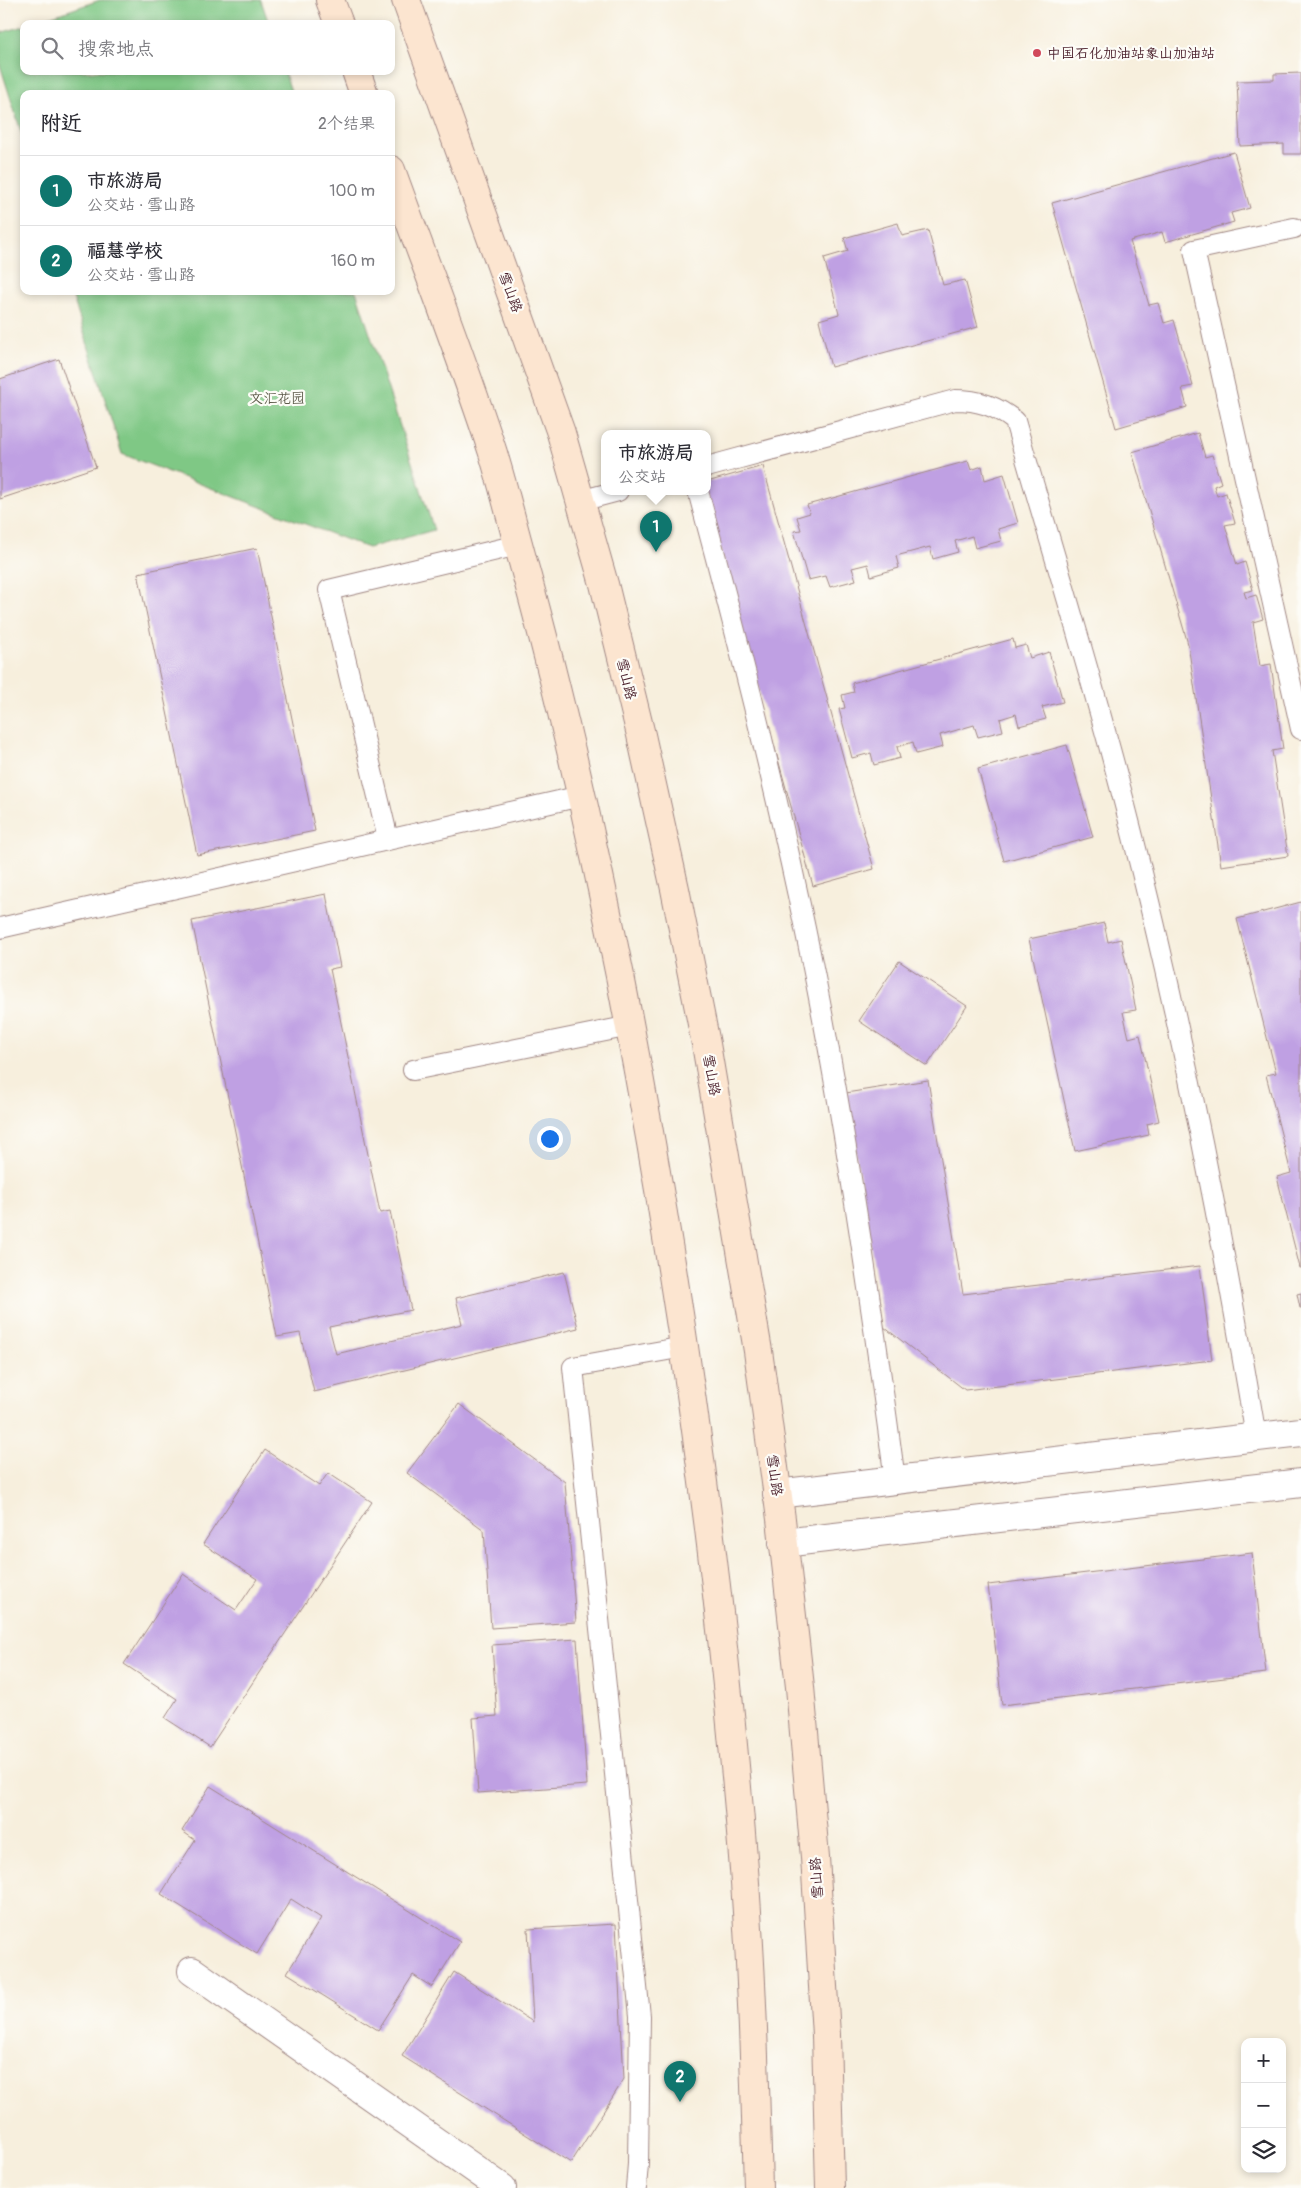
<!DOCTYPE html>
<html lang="zh">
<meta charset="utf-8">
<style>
body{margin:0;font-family:Pangolin,"LXGW WenKai TC",sans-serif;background:#f7f7f7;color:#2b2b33}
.controls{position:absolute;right:15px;bottom:15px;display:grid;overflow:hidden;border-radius:10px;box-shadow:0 2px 8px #0003}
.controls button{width:45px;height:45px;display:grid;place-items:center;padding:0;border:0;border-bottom:1px solid #e1e1e2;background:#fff;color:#2b2b33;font:25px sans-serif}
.you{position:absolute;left:549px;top:1138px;width:18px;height:18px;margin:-12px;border:4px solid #fff;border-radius:50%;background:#1a73e8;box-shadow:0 0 0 8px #1a73e833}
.badge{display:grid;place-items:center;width:32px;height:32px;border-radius:50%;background:#0f766e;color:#fff;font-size:16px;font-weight:700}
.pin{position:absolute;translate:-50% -41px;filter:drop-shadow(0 1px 2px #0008)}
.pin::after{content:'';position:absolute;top:26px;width:18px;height:15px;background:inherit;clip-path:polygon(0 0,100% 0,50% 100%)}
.popup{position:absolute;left:601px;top:430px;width:110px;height:65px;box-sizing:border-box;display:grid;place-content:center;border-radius:10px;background:#fff;filter:drop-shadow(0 1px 4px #0005);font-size:16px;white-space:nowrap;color:#7c7c81}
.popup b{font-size:19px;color:#2b2b33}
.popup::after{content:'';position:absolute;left:50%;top:100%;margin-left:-10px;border:10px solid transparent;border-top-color:#fff}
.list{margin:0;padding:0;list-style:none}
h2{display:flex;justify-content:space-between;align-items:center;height:65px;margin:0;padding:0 20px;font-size:21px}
h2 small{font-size:16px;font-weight:400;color:#7c7c81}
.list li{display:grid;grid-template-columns:32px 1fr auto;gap:15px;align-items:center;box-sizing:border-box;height:70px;padding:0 20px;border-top:1px solid #e1e1e2}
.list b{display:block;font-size:19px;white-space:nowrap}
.list p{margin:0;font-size:16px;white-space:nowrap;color:#7c7c81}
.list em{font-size:16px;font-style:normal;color:#7c7c81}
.icon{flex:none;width:28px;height:28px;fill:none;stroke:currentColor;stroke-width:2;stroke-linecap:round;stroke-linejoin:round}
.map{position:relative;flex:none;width:1301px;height:2188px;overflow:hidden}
.search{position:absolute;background:#fff;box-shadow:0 2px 8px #0003;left:20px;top:20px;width:375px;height:55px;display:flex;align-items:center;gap:12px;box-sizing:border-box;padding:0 18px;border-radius:10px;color:#7c7c81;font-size:19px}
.panel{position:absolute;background:#fff;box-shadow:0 2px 8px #0003;left:20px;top:90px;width:375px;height:205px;border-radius:10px}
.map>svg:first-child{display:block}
.green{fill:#7fc885;stroke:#647458}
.building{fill:#bfa0e3}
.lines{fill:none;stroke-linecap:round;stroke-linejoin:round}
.lane-casing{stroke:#a08784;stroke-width:22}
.street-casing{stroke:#a08784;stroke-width:30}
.secondary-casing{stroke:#a08784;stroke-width:30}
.lane{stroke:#fff;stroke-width:20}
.street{stroke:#fff;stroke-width:28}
.secondary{stroke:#fce5d0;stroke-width:28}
.poi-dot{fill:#d1495b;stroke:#fdfcf7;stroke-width:2}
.labels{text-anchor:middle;stroke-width:4.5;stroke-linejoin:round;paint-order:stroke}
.poi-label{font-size:14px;fill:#4a1f2b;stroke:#fdfcf7;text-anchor:start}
.street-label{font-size:14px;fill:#4a1f2b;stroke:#fdfcf7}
.park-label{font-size:14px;fill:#5d5a4a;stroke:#fdfcf7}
</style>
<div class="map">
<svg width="1301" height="2188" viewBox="0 0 1301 2188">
<rect width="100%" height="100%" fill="#fdfcf7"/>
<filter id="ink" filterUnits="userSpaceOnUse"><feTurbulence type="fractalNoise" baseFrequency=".02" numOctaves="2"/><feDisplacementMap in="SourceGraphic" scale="10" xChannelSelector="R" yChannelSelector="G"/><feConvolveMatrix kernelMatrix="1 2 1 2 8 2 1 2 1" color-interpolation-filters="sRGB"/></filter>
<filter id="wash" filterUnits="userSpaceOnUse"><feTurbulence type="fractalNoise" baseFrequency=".0096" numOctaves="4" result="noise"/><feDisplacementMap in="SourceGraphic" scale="20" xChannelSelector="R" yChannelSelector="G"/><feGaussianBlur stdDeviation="1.12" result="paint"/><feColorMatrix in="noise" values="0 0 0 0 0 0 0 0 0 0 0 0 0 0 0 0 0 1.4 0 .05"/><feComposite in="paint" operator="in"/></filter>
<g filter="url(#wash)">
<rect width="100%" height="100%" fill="#f7efdd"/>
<g class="green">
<polygon points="100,0 261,0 269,24 29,24"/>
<polygon points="24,26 24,71 284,71 292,94 24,94 24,141 0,65 0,33"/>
<polygon points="71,291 356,291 434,530 368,548 122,454"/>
</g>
<g id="blocks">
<g class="building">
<polygon points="1301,73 1301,154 1284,154 1284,144 1240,146 1237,81 1274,80 1274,74"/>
<polygon points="1234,152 1250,208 1231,213 1234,222 1165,242 1162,232 1130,241 1149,305 1158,303 1164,323 1174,320 1193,386 1182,388 1187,407 1116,428 1052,203"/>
<polygon points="898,223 902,236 928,230 943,285 965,280 978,327 831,367 819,320 839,314 824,258 848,251 844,238"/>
<polygon points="59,359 96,467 0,499 0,379"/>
<polygon points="1198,433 1205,457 1212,455 1221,483 1214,486 1217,496 1226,493 1235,523 1225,525 1237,565 1245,562 1253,590 1244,592 1246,598 1256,595 1263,619 1253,622 1260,666 1271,664 1283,749 1272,751 1288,856 1221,866 1188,644 1132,452"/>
<polygon points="968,461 971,470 982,466 985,480 1004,474 1018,523 998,529 1001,541 975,548 972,536 955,541 958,552 933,559 930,547 896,556 899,568 871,576 868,564 852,568 856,580 830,587 826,576 808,580 794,531 801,530 797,517 810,513 807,505"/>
<polygon points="763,466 874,869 813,886 704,491 707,491 707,482"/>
<polygon points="257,548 315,831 197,855 138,573"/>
<polygon points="1013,639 1015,648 1026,645 1030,658 1049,652 1063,702 1042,707 1046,719 1019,726 1016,714 1000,719 1003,731 978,737 974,725 940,735 943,747 916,754 913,742 897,747 900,758 874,765 871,753 852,758 839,709 845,708 842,695 854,692 852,683"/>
<polygon points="1067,745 1093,837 1004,861 978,769"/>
<polygon points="326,894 340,967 330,969 380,1213 390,1211 411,1310 329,1327 336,1354 462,1324 456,1298 564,1272 578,1328 314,1392 300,1333 277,1337 192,921"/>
<polygon points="1301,902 1301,1268 1300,1268 1277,1177 1291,1173 1266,1075 1276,1073 1237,919"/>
<polygon points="1104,923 1108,942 1121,939 1136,1010 1123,1012 1129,1038 1140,1035 1159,1121 1147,1124 1149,1135 1075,1151 1029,939"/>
<polygon points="899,961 967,1006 927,1066 859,1021"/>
<polygon points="928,1080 963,1294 1200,1266 1212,1360 965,1390 884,1327 846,1093"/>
<polygon points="1301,1293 1301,1308 1300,1308 1297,1294"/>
<polygon points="459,1404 565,1482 576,1622 491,1628 484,1530 407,1473"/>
<polygon points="265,1450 319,1486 328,1473 372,1502 210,1747 165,1718 177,1699 124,1664 183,1574 236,1610 257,1579 203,1544"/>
<polygon points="1252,1553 1266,1673 1002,1705 988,1585"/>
<polygon points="577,1639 587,1785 478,1793 473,1718 497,1716 492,1645"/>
<polygon points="210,1786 460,1942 432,1987 413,1975 378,2030 287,1973 321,1918 291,1899 257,1954 161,1894 195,1840 182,1831"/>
<polygon points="616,1924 624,2079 571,2163 402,2056 454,1972 533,2022 528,1929"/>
</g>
</g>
</g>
<g filter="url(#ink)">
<use href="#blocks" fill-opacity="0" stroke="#a08784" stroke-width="1"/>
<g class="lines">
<defs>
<g id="lane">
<polyline points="1294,228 1194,250 1301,729"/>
<path d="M707,467L955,400C979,400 996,406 1015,421C1054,556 1096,690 1130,825C1182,1028 1222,1232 1256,1437"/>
<path d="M698,491C746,669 791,848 825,1029C853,1178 875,1329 895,1480"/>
<polyline points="580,501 618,491"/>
<polyline points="388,839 329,590 518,545"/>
<polyline points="0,928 581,796"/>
<polyline points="413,1070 630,1026"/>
<polyline points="636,2188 638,2164 640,2016 573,1367 684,1347"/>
</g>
<g id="street">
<polyline points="777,1494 1301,1432"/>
<polyline points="783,1543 1301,1483"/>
<polyline points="192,1971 502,2188"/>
</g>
<g id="secondary">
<polyline points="330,0 339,24"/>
<polyline points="406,0 561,433 604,584 641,735 675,889 706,1044 758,1351 781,1519 800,1687 815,1857 826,2035 830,2188"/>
<polyline points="356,71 364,94"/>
<path d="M391,170C425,264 462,357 493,453C504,489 513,526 523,562C561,699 592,837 620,976C677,1267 719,1561 743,1857C752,1967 755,2078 758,2188"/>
</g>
</defs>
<use href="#lane" class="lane-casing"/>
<use href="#street" class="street-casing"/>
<use href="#secondary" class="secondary-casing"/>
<use href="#lane" class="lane"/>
<use href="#street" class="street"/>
<use href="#secondary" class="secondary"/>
</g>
</g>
<circle class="poi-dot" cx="1037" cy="53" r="5"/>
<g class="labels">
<g class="poi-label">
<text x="1047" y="58">中国石化加油站象山加油站</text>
</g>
<g class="street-label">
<text transform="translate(511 292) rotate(70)" y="5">雪山路</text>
<text transform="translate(627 679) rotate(76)" y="5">雪山路</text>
<text transform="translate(712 1075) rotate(80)" y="5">雪山路</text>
<text transform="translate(775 1475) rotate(82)" y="5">雪山路</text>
<text transform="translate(816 1878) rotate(-94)" y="5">雪山路</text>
</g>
<g class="park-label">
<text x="277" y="403">文汇花园</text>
</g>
</g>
</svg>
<div class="controls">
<button>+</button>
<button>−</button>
<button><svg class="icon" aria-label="layers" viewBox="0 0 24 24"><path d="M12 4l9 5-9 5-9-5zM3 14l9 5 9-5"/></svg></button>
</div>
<div class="you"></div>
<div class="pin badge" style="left:656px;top:552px">1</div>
<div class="popup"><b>市旅游局</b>公交站</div>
<div class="pin badge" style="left:680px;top:2102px">2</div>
<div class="search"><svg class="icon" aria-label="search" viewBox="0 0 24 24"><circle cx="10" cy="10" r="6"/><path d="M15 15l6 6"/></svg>搜索地点</div>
<section class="panel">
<h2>附近<small>2个结果</small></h2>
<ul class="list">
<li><span class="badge">1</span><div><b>市旅游局</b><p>公交站 · 雪山路</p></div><em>100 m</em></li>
<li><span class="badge">2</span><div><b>福慧学校</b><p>公交站 · 雪山路</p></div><em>160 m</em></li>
</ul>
</section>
</div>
